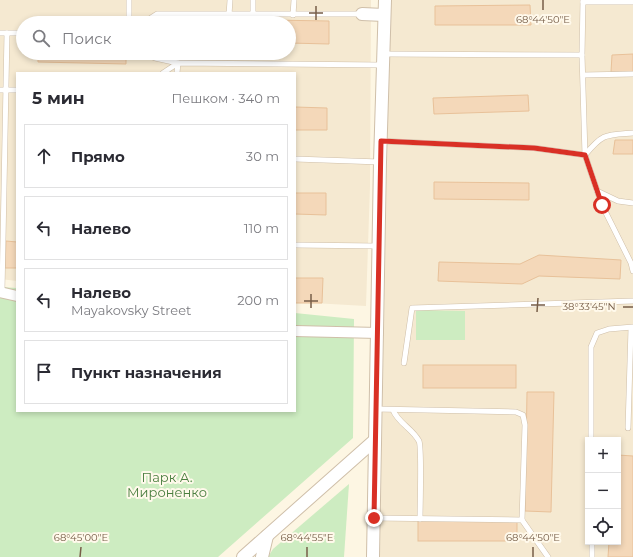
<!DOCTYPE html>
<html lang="ru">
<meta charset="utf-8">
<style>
body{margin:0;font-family:Montserrat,sans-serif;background:#f2f2f3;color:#2b2b33}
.controls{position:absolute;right:12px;bottom:12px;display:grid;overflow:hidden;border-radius:0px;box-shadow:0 2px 6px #0003}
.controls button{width:36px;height:36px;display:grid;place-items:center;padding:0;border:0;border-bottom:1px solid #e1e1e2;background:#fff;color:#2b2b33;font:20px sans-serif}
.stop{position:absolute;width:12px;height:12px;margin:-9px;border:3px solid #d93025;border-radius:50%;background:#fff}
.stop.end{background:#d93025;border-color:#fff;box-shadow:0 1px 4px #0008}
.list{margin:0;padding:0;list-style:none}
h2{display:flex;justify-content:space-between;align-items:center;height:52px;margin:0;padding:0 16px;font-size:17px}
h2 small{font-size:13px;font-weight:400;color:#7c7c81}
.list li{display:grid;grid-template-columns:26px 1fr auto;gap:12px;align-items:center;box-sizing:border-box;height:64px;margin:0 8px 8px;padding:0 8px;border:1px solid #e1e1e2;border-radius:0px}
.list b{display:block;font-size:15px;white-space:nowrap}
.list p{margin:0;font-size:13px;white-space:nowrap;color:#7c7c81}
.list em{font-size:13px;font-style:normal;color:#7c7c81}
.icon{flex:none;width:22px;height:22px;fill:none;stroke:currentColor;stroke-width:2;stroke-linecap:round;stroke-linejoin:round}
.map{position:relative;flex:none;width:633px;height:557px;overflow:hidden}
.search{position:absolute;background:#fff;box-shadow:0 2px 6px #0003;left:16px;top:16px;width:280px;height:44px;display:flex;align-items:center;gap:10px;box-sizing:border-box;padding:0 14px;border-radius:22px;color:#7c7c81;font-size:15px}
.panel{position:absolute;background:#fff;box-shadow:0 2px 6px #0003;left:16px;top:72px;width:280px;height:340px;border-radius:0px}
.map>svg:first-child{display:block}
.residential{fill:#f5e9d1;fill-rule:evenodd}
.green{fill:#cdecc1}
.building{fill:#f4d8b9;stroke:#e8c199}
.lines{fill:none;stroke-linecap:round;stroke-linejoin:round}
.service-casing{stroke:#cfbfa9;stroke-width:6}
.minor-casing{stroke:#cfbfa9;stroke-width:12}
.tertiary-casing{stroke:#cfbfa9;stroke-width:14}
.service{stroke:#fff;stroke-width:5}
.minor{stroke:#fff;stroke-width:10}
.tertiary{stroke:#fff;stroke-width:12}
.route{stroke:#d93025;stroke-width:5}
.ticks{fill:none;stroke:#775e48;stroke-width:1.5}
.labels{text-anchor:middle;stroke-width:4;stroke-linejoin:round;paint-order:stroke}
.park-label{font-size:13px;fill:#4a7e3f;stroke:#fff9eb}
.ticks-label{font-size:10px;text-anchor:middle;fill:#775e48;stroke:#fff9eb;stroke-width:4;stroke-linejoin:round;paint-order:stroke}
</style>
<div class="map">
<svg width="633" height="557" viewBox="0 0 633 557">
<rect width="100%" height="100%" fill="#fdf6e3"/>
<g class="residential">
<path d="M0,0H371L370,186L366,306L295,302V73H17V281L0,279ZM23,23H289V53H23Z"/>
<path d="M390,0H633V557H380ZM588,440H618V542H588Z"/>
</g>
<g class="green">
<polygon points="0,287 17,288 17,411 295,411 295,313 354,319 353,438 218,557 0,557"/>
<polygon points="416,310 465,311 465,340 416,340"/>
<polygon points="349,484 344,557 268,557 273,549"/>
</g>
<g class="building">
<polygon points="530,5 531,25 435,25 435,6"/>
<polygon points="153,18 329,21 329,44 289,43 289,23 153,23"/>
<polygon points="38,53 126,53 126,64 38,62"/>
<polygon points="633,54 633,72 611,72 612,55"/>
<polygon points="528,95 529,111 434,114 433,98"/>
<polygon points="295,107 327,108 327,130 295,130"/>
<polygon points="615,140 633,140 633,154 613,154"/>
<polygon points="434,182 529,183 529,200 434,199"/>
<polygon points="295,193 326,193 326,215 295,214"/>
<polygon points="6,241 17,242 17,268 5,268"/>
<polygon points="539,255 621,260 620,279 539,276 522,284 438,281 439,262 520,264"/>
<polygon points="295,278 323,278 322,303 295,303"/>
<rect x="423" y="365" width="93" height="23"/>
<polygon points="527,392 554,392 551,512 525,511"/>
<polygon points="618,455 633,456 633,557 608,557 609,542 618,542"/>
<rect x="418" y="520" width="99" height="21"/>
</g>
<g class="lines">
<defs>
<g id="service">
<polyline points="129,0 129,23"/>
<polyline points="583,0 582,55 585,155 602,205 631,263 633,271"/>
<polyline points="583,2 633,2"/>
<polyline points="229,15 230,0"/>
<polyline points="253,15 253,0"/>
<polyline points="293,15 294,0"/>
<polyline points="143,23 157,14 361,14"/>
<polyline points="0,33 23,33"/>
<polyline points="140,53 155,58 178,63 163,73"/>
<polyline points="384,54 582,55"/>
<polyline points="177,73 178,63 382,65"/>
<polyline points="583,75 633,74"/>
<polyline points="0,90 17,90"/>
<path d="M381,141L534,148L585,155C603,133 606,135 633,133"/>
<polyline points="295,159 380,162"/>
<polyline points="597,191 618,201 633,203"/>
<polyline points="295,245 378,246"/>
<polyline points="2,292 7,33"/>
<polyline points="404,363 412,308 633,301"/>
<polyline points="376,409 516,412 523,415 525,425 522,520"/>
<path d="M393,410C398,423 412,428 419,441C422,447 420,507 420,519"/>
<polyline points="628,428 631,328"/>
<polyline points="591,440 591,347 597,333 609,329 633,327"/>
<polyline points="374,518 522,520 548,557"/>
<polyline points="592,542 592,557"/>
</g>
<g id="minor">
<polyline points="0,292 17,296"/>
<polyline points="295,331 378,333"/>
</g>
<g id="tertiary">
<polyline points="362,14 384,15"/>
<polyline points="243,557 375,440"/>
<polyline points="262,557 267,536"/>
<polyline points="373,557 380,162 385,0"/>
</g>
</defs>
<use href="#service" class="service-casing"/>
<use href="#minor" class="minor-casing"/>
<use href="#tertiary" class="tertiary-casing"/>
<use href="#service" class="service"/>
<use href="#minor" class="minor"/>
<use href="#tertiary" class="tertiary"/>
</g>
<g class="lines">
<polyline class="route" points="374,518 381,141 534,148 585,155 602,205"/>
</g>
<path class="ticks" d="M543,10V0M309,13H323M316,20V6M304,301H318M531,305H545M623,307H633M311,308V294M537,312L538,298M80,557L81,547M307,557V547M533,557V547"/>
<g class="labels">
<g class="park-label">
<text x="167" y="482">Парк А.<tspan x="167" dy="15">Мироненко</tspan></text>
</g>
</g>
<g class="ticks-label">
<text x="543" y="23">68°44'50"E</text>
<text x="589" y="310">38°33'45"N</text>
<text x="81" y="541">68°45'00"E</text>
<text x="307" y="541">68°44'55"E</text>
<text x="533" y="541">68°44'50"E</text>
</g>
</svg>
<div class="controls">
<button>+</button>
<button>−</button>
<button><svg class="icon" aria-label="locate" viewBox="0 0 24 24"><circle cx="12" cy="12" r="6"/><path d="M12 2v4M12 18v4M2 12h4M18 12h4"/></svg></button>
</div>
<div class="stop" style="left:602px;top:205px"></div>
<div class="stop end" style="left:374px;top:518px"></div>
<div class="search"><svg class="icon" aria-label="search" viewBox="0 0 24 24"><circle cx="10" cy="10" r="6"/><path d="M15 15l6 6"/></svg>Поиск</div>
<section class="panel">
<h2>5 мин<small>Пешком · 340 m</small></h2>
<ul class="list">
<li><svg class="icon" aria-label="ahead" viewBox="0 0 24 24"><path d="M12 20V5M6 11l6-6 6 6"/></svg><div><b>Прямо</b></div><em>30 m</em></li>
<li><svg class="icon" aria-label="left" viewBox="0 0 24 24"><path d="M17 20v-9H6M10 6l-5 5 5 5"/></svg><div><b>Налево</b></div><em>110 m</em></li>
<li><svg class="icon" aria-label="left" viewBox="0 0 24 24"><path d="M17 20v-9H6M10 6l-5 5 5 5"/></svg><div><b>Налево</b><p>Mayakovsky Street</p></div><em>200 m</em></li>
<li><svg class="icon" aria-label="arrive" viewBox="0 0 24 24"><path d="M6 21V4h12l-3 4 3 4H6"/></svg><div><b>Пункт назначения</b></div></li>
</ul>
</section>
</div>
